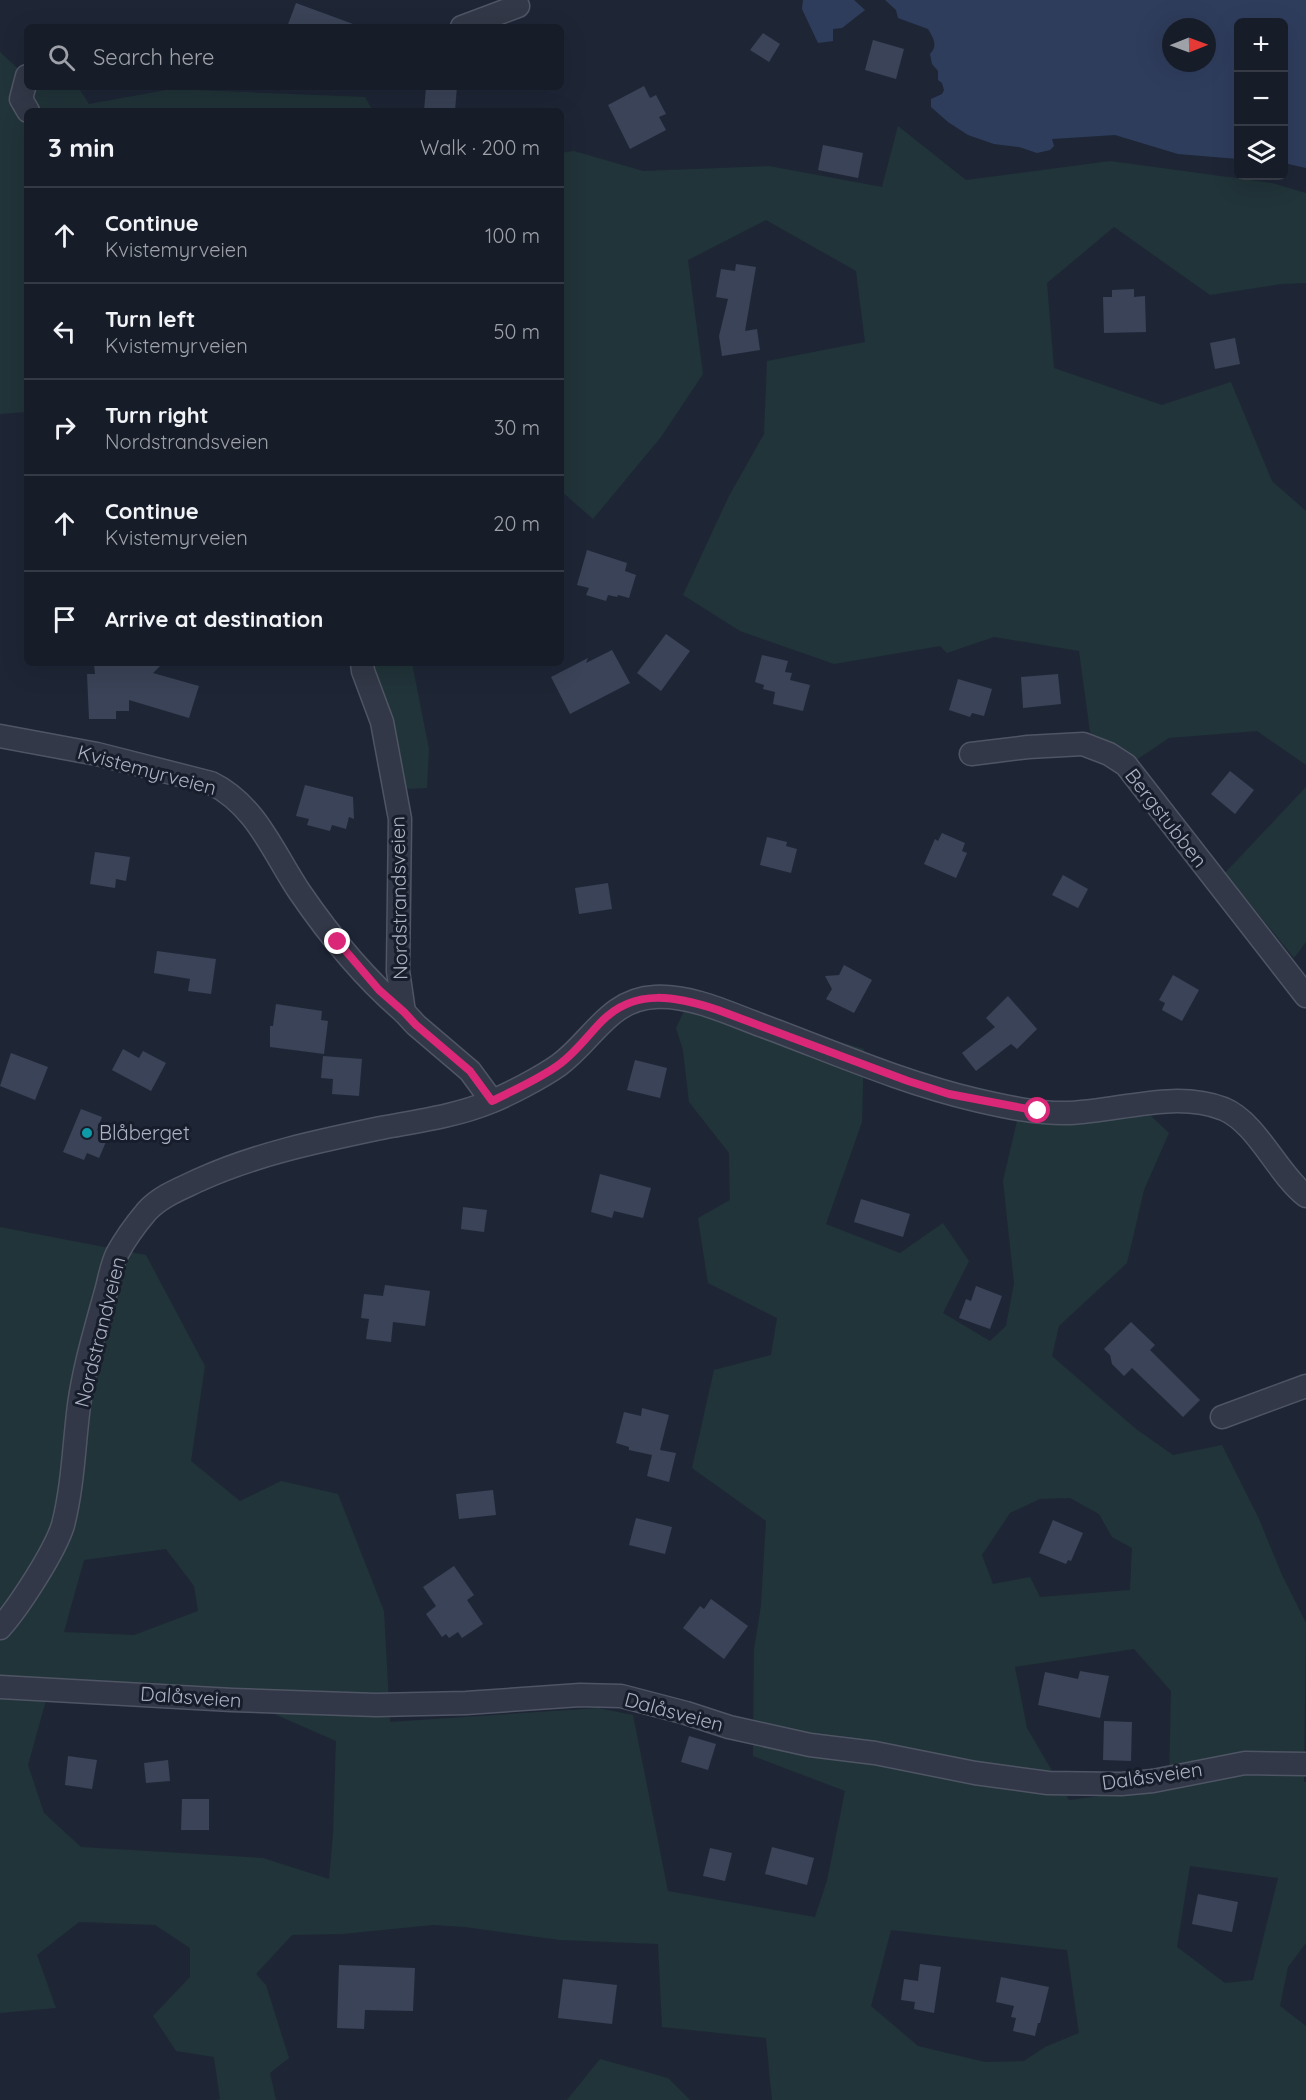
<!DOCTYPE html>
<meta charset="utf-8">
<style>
body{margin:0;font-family:Quicksand,sans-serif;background:#1f2530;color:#f1f3f6}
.controls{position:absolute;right:18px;top:18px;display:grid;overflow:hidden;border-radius:9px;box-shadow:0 6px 24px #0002}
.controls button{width:54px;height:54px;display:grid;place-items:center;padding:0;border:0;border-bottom:2px solid #353a45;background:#161c28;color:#f1f3f6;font:30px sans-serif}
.compass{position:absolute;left:1162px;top:18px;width:54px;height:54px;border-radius:50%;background:#161c28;box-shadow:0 6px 24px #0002;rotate:89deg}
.stop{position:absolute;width:18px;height:18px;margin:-14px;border:4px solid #db2777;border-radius:50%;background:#fff}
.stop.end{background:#db2777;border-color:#fff;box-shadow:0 2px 6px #0008}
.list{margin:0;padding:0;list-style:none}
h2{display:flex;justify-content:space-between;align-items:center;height:78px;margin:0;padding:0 24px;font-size:26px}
h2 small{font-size:20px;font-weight:400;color:#9ea1a8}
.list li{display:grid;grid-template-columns:39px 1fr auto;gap:18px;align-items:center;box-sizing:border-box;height:96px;padding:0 24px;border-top:2px solid #353a45}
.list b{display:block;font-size:22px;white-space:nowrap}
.list p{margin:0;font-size:20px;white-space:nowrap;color:#9ea1a8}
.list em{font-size:20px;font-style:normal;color:#9ea1a8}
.icon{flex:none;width:33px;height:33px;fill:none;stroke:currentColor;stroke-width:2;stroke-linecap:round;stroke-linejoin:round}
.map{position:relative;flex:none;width:1306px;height:2100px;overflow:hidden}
.search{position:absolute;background:#161c28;box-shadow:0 6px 24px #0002;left:24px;top:24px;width:540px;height:66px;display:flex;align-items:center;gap:15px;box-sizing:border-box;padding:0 21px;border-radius:9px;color:#9ea1a8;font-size:22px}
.panel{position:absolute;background:#161c28;box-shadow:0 6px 24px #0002;left:24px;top:108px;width:540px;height:558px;border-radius:9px}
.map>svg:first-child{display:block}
.green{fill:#213439;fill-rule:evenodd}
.water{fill:#2f3d5d;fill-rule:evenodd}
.building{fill:#3a4357}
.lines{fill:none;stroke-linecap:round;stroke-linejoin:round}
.street-casing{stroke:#4f5565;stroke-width:25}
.street{stroke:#323847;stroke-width:22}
.route{stroke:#db2777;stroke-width:8}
.culture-dot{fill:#0f9aa8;stroke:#181d2b;stroke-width:2}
.labels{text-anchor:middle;stroke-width:6;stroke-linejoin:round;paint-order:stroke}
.street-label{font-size:20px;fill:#acb2c4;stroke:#181d2b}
.poi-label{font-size:20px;fill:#acb2c4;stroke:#181d2b;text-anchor:start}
</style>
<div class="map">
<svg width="1306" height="2100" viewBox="0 0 1306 2100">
<rect width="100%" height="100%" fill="#1e2636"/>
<g class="green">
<polygon points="0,52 27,77 27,87 78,87 89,104 172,89 365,97 373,111 27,111 27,412 0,414"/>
<polygon points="898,126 966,180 1110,161 1272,183 1306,193 1306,283 1281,284 1210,295 1114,227 1047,283 1054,368 1162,405 1231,382 1272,481 1306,511 1306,765 1257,731 1169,738 1136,760 1091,739 1079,651 994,637 947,653 940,646 834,664 740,631 683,595 729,496 764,434 767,361 865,342 856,271 766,220 688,260 703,374 661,437 593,519 561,491 561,153 574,151 643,171 769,166 882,187"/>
<polygon points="359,663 412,663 429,749 427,788 404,789"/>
<polygon points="1306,787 1306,942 1294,958 1225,873"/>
<path d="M690,998L864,1049L862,1122L826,1224L900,1253L943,1223L969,1261L943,1313L990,1341L1006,1326L1014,1283L1003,1181L1017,1121L1151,1116L1169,1133L1144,1190L1127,1263L1059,1326L1052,1356L1136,1429L1173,1455L1222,1445L1259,1519L1282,1575L1306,1623L1304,1782H1306V1943L1288,1967L1280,2006L1306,2026V2100H772L766,2038L662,2027L658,1944L560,1940L465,1927L433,1925L342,1934L292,1935L256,1974L266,1985L289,2058L270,2073L276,2100H216L220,2099L214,2057L176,2051L153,2016L190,1977V1948L155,1925L79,1922L37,1955L56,2008L0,2013V1227L146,1255L205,1366L191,1461L240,1501L281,1481L338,1494L384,1611L390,1722L598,1708L633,1715L668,1891L815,1917L827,1881L845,1791L753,1756L754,1650L761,1605L766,1521L692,1468L714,1370L771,1355L777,1318L708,1283L698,1218L730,1200L729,1153L689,1102L683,1050L676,1028ZM1070,1498L1099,1514L1112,1537L1132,1548L1130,1590L1040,1597L1030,1577L993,1584L982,1555L1010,1513L1040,1499ZM166,1549L194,1586L198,1611L134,1635L64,1632L84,1560ZM1134,1649L1171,1691L1169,1787L1069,1800L1027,1728L1015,1667ZM52,1679L268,1693L272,1713L336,1741L333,1835L329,1879L263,1858L81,1847L44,1813L28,1765ZM1190,1866L1278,1878L1253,1980L1225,1983L1177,1947ZM891,1930L1067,1950L1079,2033L1045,2047L1024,2061L985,2062L918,2046L871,2006Z"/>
<polygon points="600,2059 668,2078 690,2100 567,2100"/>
</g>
<g class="water">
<polygon points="803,0 854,0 865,10 842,28 833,29 833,41 818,43 802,9"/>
<path d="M885,0H1306V168L1284,163V22H1238V159L1178,154L1115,135L1052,139L1054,146L1050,150L1037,153L1019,147L994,144L968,135L948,122L931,107V99L942,94L944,90L942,83L938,80V71L932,64L930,54C938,46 934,39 928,29L898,18L896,10ZM1171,27H1207V63H1171Z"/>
</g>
<g class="building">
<polygon points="296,3 353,24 353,27 287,27"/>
<polygon points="763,33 780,44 769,62 750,50"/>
<polygon points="873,40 904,49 896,79 865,70"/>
<polygon points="644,86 650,98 656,95 666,114 659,117 666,130 630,149 608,105"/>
<polygon points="426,87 457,87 455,111 424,111"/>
<polygon points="823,145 863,153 858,178 818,170"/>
<polygon points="736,264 756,267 745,331 757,329 760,350 722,356 719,336 728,299 716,297 721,269 735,271"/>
<polygon points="1134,289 1134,297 1145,296 1146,332 1104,333 1103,297 1112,297 1112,290"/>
<polygon points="1235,338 1240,364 1215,369 1210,343"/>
<polygon points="587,550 627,563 625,571 636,575 629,598 618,595 617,597 608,595 606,601 586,595 589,588 577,585"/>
<polygon points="666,634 690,651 661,691 637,673"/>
<polygon points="612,650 630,683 570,714 551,677 588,658 586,663"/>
<polygon points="762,655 788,661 785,672 792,673 790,680 810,685 803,711 773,704 775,692 763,689 764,685 755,682"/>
<polygon points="163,663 153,673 199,686 189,718 129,700 129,711 116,711 116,719 89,719 87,674 95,674 94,664"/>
<polygon points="1058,674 1061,704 1023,708 1021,677"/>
<polygon points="958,679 992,689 984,716 972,713 970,717 949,710"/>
<polygon points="1230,771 1254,790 1235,814 1211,794"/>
<polygon points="305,785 353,797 354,819 349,817 346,829 332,825 330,831 307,825 309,819 296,816"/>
<polygon points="942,833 965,843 962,851 967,853 956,878 924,864 935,839 938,841"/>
<polygon points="767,837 787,842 786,846 797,849 791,873 760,865"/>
<polygon points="95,852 130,857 126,881 116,879 115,888 90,884"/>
<polygon points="1063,875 1088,889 1078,908 1052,895"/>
<polygon points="608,883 612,909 579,914 575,888"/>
<polygon points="157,951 216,959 211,994 188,991 190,979 154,973"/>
<polygon points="844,965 872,980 854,1013 826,999 832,989 825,976 839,975"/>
<polygon points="1173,975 1199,990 1182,1021 1162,1010 1165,1003 1159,1000"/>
<polygon points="1008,996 1037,1029 1017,1049 1011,1044 976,1071 962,1053 995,1027 986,1018"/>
<polygon points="276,1004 322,1011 321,1020 328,1021 324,1054 270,1047 270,1026 273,1026"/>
<polygon points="123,1049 139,1058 143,1051 166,1063 151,1091 112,1070"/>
<polygon points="11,1053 48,1067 35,1100 0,1086"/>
<polygon points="323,1056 362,1059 359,1096 332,1094 333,1079 321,1078"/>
<polygon points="635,1060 667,1068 660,1098 627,1090"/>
<polygon points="81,1109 102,1117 97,1130 109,1135 99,1158 87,1153 84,1160 63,1152"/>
<polygon points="600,1174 651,1188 643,1218 614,1211 612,1218 591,1212"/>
<polygon points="861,1199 910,1214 903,1237 854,1222"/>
<polygon points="463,1207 487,1210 484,1232 461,1229"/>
<polygon points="385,1285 430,1291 425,1326 393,1322 391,1342 366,1339 369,1319 361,1318 364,1294 383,1296"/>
<polygon points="976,1286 1002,1296 990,1329 959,1318 966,1299 971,1301"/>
<polygon points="1131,1322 1155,1345 1150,1350 1200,1400 1183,1417 1132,1368 1124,1376 1112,1364 1110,1355 1104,1349"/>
<polygon points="642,1408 669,1415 660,1450 676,1453 669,1482 647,1476 652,1455 629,1450 629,1447 616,1443 624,1412 641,1416"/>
<polygon points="493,1490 496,1515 459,1519 456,1494"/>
<polygon points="636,1518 672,1527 665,1554 629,1545"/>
<polygon points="1053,1520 1083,1533 1071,1561 1068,1560 1066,1564 1039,1553"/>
<polygon points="454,1566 474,1595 467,1600 483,1624 462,1638 458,1632 449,1638 446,1634 442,1637 426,1614 436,1606 423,1587"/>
<polygon points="711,1599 748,1626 724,1659 683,1628 700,1606 704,1609"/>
<polygon points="1080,1671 1109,1676 1100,1718 1038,1705 1045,1672 1078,1679"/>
<polygon points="1104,1721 1132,1722 1131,1761 1103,1760"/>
<polygon points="689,1736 716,1744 708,1770 681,1762"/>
<polygon points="68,1756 97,1760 92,1789 65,1785"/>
<polygon points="168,1760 170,1781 146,1783 144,1763"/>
<polygon points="182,1799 209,1799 209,1830 181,1830"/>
<polygon points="772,1847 814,1858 807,1885 765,1874"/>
<polygon points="710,1848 732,1853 725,1881 703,1876"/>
<polygon points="1198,1894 1238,1902 1232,1932 1192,1924"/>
<polygon points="920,1964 941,1967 934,2013 914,2009 915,2002 901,2000 904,1979 918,1981"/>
<polygon points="339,1965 415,1968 413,2011 365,2010 364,2029 337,2028"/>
<polygon points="1001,1977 1049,1987 1040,2023 1038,2023 1035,2036 1013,2031 1016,2018 1011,2017 1014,2006 996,2002"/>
<polygon points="563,1979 617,1985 612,2024 558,2018"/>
</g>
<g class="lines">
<defs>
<g id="street">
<polyline points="462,27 518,6"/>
<polyline points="27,76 21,99 28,111"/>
<polyline points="362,663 363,671 382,722 400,819 398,971 404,1012 416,1025 470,1071 492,1101"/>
<path d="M0,736L97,754L211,783C256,805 273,852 299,891C329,935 364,978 404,1012"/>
<polyline points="971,754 1028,747 1083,744 1109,754 1126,765 1306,996"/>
<polyline points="1222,1417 1306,1386"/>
<path d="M0,1628C19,1607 55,1551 63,1525C73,1486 74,1444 79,1405C84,1368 95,1331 105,1295C109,1282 111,1266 117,1254C125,1239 136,1224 147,1211C161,1196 180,1189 199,1180C256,1154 319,1141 381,1128C418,1121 456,1116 490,1102C510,1094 542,1077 559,1065C592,1041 609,999 655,997C692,995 730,1014 763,1026C833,1052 903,1083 976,1100C1006,1107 1038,1114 1070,1113C1120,1111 1175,1090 1224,1109C1257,1123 1277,1173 1306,1196"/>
<polyline points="0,1687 232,1700 376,1705 466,1703 580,1695 621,1696 686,1713 729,1727 810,1745 875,1753 975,1773 1048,1783 1121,1784 1153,1781 1245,1763 1306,1764"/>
</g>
</defs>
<use href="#street" class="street-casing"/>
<use href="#street" class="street"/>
</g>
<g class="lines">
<path class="route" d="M338,942L379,990L404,1012L416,1025L470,1071L492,1101C514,1090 537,1080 557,1066C575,1054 587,1036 602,1021C636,987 678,997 718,1010L908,1081L949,1094L1038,1111"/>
</g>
<circle class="culture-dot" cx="87" cy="1133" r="6"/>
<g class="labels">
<g class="street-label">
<text transform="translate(147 770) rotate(15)" y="7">Kvistemyrveien</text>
<text transform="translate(1166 818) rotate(52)" y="7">Bergstubben</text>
<text transform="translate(399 898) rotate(-91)" y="7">Nordstrandsveien</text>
<text transform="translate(100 1332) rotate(-76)" y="7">Nordstrandveien</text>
<text transform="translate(191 1697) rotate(4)" y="7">Dalåsveien</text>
<text transform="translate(674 1712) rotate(15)" y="7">Dalåsveien</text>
<text transform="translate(1152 1776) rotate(-8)" y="7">Dalåsveien</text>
</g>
<g class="poi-label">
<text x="99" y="1140">Blåberget</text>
</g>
</g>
</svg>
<div class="controls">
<button>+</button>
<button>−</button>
<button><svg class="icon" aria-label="layers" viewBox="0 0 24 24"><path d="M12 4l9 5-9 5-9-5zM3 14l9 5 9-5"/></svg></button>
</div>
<svg class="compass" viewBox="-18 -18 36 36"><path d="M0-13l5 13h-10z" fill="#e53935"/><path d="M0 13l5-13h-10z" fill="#9ea1a8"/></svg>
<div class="stop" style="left:1038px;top:1111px"></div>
<div class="stop end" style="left:338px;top:942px"></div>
<div class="search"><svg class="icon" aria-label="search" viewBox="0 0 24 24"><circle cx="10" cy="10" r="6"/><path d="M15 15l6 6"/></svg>Search here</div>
<section class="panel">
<h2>3 min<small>Walk · 200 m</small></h2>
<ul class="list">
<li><svg class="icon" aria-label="ahead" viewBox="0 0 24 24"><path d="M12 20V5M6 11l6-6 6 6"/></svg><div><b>Continue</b><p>Kvistemyrveien</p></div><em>100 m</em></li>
<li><svg class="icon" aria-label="left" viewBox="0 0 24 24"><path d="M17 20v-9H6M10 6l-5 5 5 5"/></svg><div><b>Turn left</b><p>Kvistemyrveien</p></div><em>50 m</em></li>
<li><svg class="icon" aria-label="right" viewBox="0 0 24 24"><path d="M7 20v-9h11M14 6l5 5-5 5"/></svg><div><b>Turn right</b><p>Nordstrandsveien</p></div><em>30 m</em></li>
<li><svg class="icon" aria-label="ahead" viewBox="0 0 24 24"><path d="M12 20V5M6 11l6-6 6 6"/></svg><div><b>Continue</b><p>Kvistemyrveien</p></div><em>20 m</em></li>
<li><svg class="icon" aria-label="arrive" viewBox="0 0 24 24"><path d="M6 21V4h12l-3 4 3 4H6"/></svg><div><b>Arrive at destination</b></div></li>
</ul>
</section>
</div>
